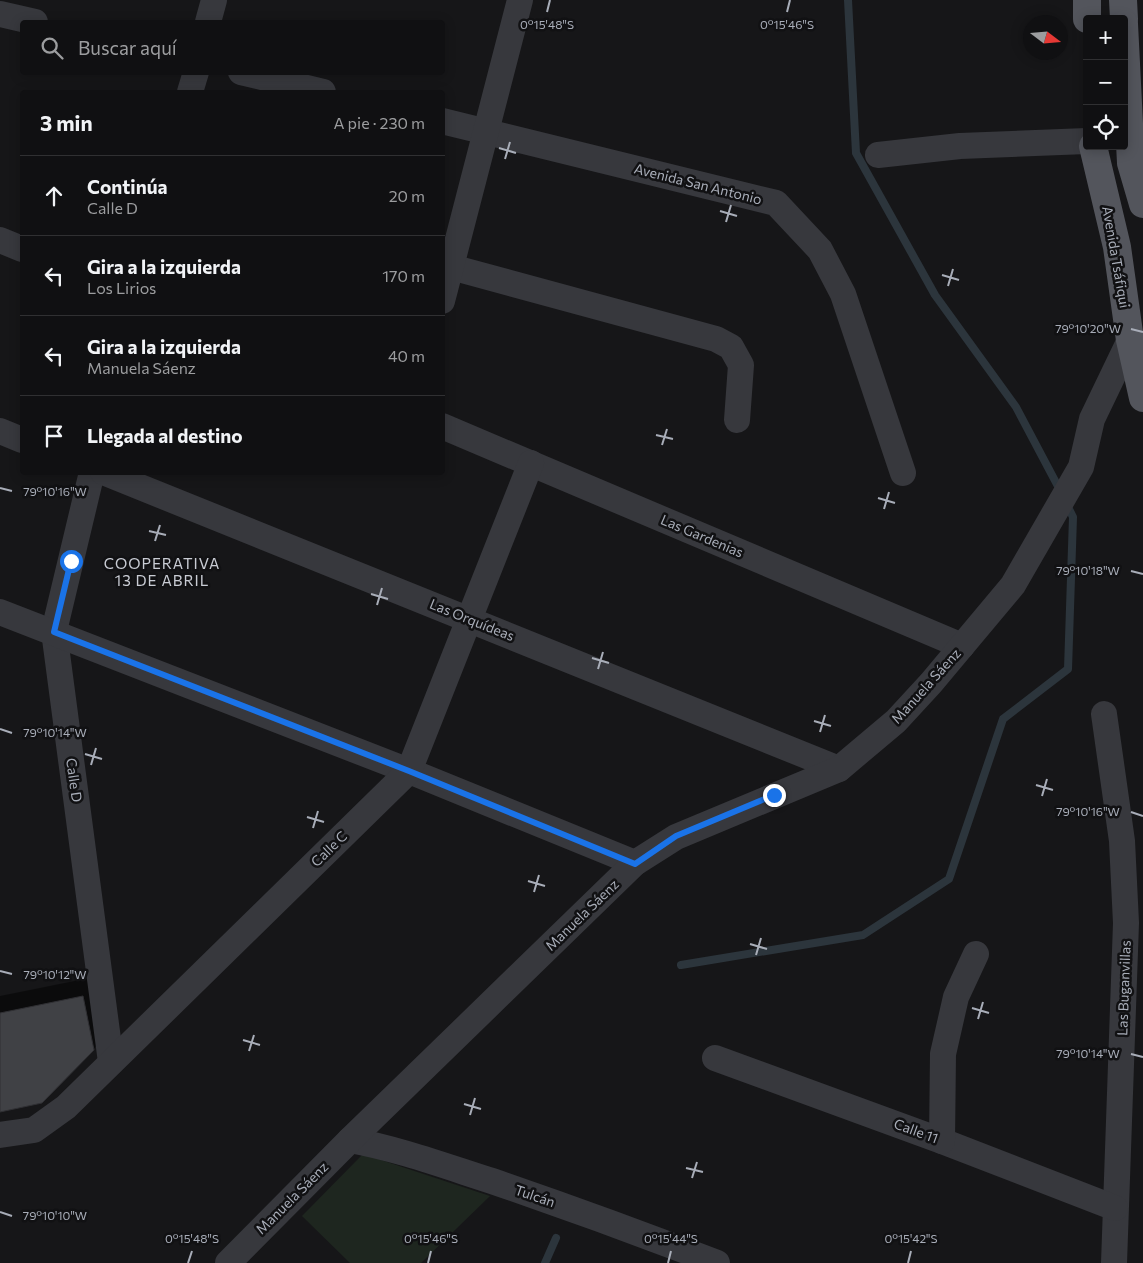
<!DOCTYPE html>
<html lang="es">
<meta charset="utf-8">
<style>
body{margin:0;font-family:Commissioner,sans-serif;background:#19191b;color:#f1f3f6}
.controls{position:absolute;right:15px;top:15px;display:grid;overflow:hidden;border-radius:5px;box-shadow:0 2px 12px #0003}
.controls button{width:45px;height:45px;display:grid;place-items:center;padding:0;border:0;border-bottom:1px solid #303032;background:#101012;color:#f1f3f6;font:25px sans-serif}
.compass{position:absolute;left:1023px;top:15px;width:45px;height:45px;border-radius:50%;background:#101012;box-shadow:0 2px 12px #0003;rotate:106deg}
.stop{position:absolute;width:15px;height:15px;margin:-11px;border:4px solid #1a73e8;border-radius:50%;background:#fff}
.stop.end{background:#1a73e8;border-color:#fff;box-shadow:0 1px 5px #0008}
.list{margin:0;padding:0;list-style:none}
h2{display:flex;justify-content:space-between;align-items:center;height:65px;margin:0;padding:0 20px;font-size:21px}
h2 small{font-size:16px;font-weight:400;color:#9c9d9f}
.list li{display:grid;grid-template-columns:32px 1fr auto;gap:15px;align-items:center;box-sizing:border-box;height:80px;padding:0 20px;border-top:1px solid #303032}
.list b{display:block;font-size:19px;white-space:nowrap}
.list p{margin:0;font-size:16px;white-space:nowrap;color:#9c9d9f}
.list em{font-size:16px;font-style:normal;color:#9c9d9f}
.icon{flex:none;width:28px;height:28px;fill:none;stroke:currentColor;stroke-width:2;stroke-linecap:round;stroke-linejoin:round}
.map{position:relative;flex:none;width:1143px;height:1263px;overflow:hidden}
.search{position:absolute;background:#101012;box-shadow:0 2px 12px #0003;left:20px;top:20px;width:425px;height:55px;display:flex;align-items:center;gap:12px;box-sizing:border-box;padding:0 18px;border-radius:5px;color:#9c9d9f;font-size:19px}
.panel{position:absolute;background:#101012;box-shadow:0 2px 12px #0003;left:20px;top:90px;width:425px;height:385px;border-radius:5px}
.map>svg:first-child{display:block}
.green{fill:#1e261f}
.shadow{fill:#0007}
.lines{fill:none;stroke-linecap:round;stroke-linejoin:round}
.stream{stroke:#2c353c;stroke-width:8}
.building{fill:#404145;stroke:#303034}
.minor{stroke:#37383d;stroke-width:26}
.major{stroke:#53555c;stroke-width:28}
.route{stroke:#1a73e8;stroke-width:6}
.ticks{fill:none;stroke:#a8adb8;stroke-width:2}
.labels{text-anchor:middle;stroke-width:5;stroke-linejoin:round;paint-order:stroke}
.street-label{font-size:14px;fill:#a8adb8;stroke:#111113}
.neighbourhood-label{font-size:15px;letter-spacing:1px;fill:#c9ccd4;stroke:#111113}
.ticks-label{font-size:12px;text-anchor:middle;fill:#a8adb8;stroke:#111113;stroke-width:5;stroke-linejoin:round;paint-order:stroke}
</style>
<div class="map">
<svg width="1143" height="1263" viewBox="0 0 1143 1263">
<rect width="100%" height="100%" fill="#161618"/>
<polygon class="green" points="363,1154 490,1196 421,1263 350,1263 302,1216"/>
<polygon class="shadow" points="104,975 115,1027 41,1102 0,1110 0,996"/>
<g class="lines">
<g class="stream">
<polyline points="848,0 856,153 935,295 1016,407 1061,492"/>
<polyline points="681,965 863,935 949,879 1003,719 1068,669 1073,517 1066,503"/>
<polyline points="545,1263 556,1238"/>
</g>
</g>
<polygon class="building" points="83,996 94,1050 42,1103 0,1112 0,1013"/>
<g class="lines">
<g class="minor">
<polyline points="0,14 35,22"/>
<polyline points="208,22 214,0"/>
<polyline points="241,72 323,92"/>
<polyline points="190,92 196,72"/>
<polyline points="442,121 776,203 820,250 843,294 903,473"/>
<polyline points="878,155 960,146 1087,141"/>
<polyline points="0,240 22,249"/>
<polyline points="451,267 716,339 731,347 741,365 737,420"/>
<polyline points="442,301 520,0"/>
<polyline points="442,426 962,646"/>
<polyline points="0,431 22,440"/>
<polyline points="92,472 54,631 111,1062"/>
<polyline points="103,472 839,769"/>
<polyline points="0,612 409,771 635,863"/>
<polyline points="1104,714 1122,841 1126,923 1114,1263"/>
<polyline points="715,1058 942,1141 1115,1208"/>
<polyline points="0,1135 34,1130 66,1107 409,771 531,463"/>
<path d="M350,1140C399,1149 445,1166 492,1181C568,1207 642,1234 717,1263"/>
<polyline points="942,1141 943,1054 956,997 976,954"/>
<polyline points="228,1263 350,1140 635,863 676,837 839,769 896,721 931,683 1013,585 1081,467 1092,419 1130,340"/>
</g>
<g class="major">
<polyline points="1087,0 1087,19"/>
<polyline points="1123,0 1124,19"/>
<polyline points="1124,24 1131,163 1143,204"/>
<polyline points="1093,146 1117,247 1130,340 1143,398"/>
</g>
</g>
<g class="lines">
<polyline class="route" points="71,561 54,632 409,771 635,864 676,836 774,795"/>
</g>
<path class="ticks" d="M547,12L550,0M787,12L790,0M499,148L516,153M505,159L510,142M720,211L737,216M726,222L731,205M942,275L959,280M948,286L953,269M1131,329L1143,332M656,435L673,439M662,445L667,429M0,488L12,491M878,498L895,503M884,509L889,492M149,531L166,535M155,541L160,525M1131,571L1143,574M371,594L388,599M377,605L382,588M592,658L609,663M598,669L603,652M814,721L831,726M0,729L12,733M820,732L825,715M85,754L102,759M91,765L96,748M1036,785L1053,790M1042,796L1047,779M1131,812L1143,816M307,817L324,822M313,828L318,811M528,881L545,886M534,892L539,875M750,944L767,949M756,955L761,938M0,971L12,974M972,1008L989,1013M978,1019L983,1002M243,1040L260,1045M249,1051L254,1035M1131,1054L1143,1057M464,1104L481,1109M470,1115L475,1098M686,1168L703,1172M692,1178L697,1162M0,1212L12,1216M188,1263L192,1251M428,1263L431,1251M668,1263L671,1251M908,1263L911,1251"/>
<g class="labels">
<g class="street-label">
<text transform="translate(698 184) rotate(14)" y="5">Avenida San Antonio</text>
<text transform="translate(1116 257) rotate(80)" y="5">Avenida Tsáfiqui</text>
<text transform="translate(702 536) rotate(23)" y="5">Las Gardenias</text>
<text transform="translate(472 620) rotate(22)" y="5">Las Orquídeas</text>
<text transform="translate(926 686) rotate(-48)" y="5">Manuela Sáenz</text>
<text transform="translate(74 780) rotate(82)" y="5">Calle D</text>
<text transform="translate(329 849) rotate(-44)" y="5">Calle C</text>
<text transform="translate(582 915) rotate(-44)" y="5">Manuela Sáenz</text>
<text transform="translate(1124 988) rotate(-88)" y="5">Las Buganvillas</text>
<text transform="translate(916 1131) rotate(20)" y="5">Calle 11</text>
<text transform="translate(535 1196) rotate(19)" y="5">Tulcán</text>
<text transform="translate(292 1198) rotate(-45)" y="5">Manuela Sáenz</text>
</g>
<g class="neighbourhood-label">
<text x="162" y="569">COOPERATIVA<tspan x="162" dy="17">13 DE ABRIL</tspan></text>
</g>
</g>
<g class="ticks-label">
<text x="547" y="29">0°15'48"S</text>
<text x="787" y="29">0°15'46"S</text>
<text x="1088" y="333">79°10'20"W</text>
<text x="55" y="496">79°10'16"W</text>
<text x="1088" y="575">79°10'18"W</text>
<text x="55" y="737">79°10'14"W</text>
<text x="1088" y="816">79°10'16"W</text>
<text x="55" y="979">79°10'12"W</text>
<text x="1088" y="1058">79°10'14"W</text>
<text x="55" y="1220">79°10'10"W</text>
<text x="192" y="1243">0°15'48"S</text>
<text x="431" y="1243">0°15'46"S</text>
<text x="671" y="1243">0°15'44"S</text>
<text x="911" y="1243">0°15'42"S</text>
</g>
</svg>
<div class="controls">
<button>+</button>
<button>−</button>
<button><svg class="icon" aria-label="locate" viewBox="0 0 24 24"><circle cx="12" cy="12" r="6"/><path d="M12 2v4M12 18v4M2 12h4M18 12h4"/></svg></button>
</div>
<svg class="compass" viewBox="-18 -18 36 36"><path d="M0-13l5 13h-10z" fill="#e53935"/><path d="M0 13l5-13h-10z" fill="#9c9d9f"/></svg>
<div class="stop" style="left:71px;top:561px"></div>
<div class="stop end" style="left:774px;top:795px"></div>
<div class="search"><svg class="icon" aria-label="search" viewBox="0 0 24 24"><circle cx="10" cy="10" r="6"/><path d="M15 15l6 6"/></svg>Buscar aquí</div>
<section class="panel">
<h2>3 min<small>A pie · 230 m</small></h2>
<ul class="list">
<li><svg class="icon" aria-label="ahead" viewBox="0 0 24 24"><path d="M12 20V5M6 11l6-6 6 6"/></svg><div><b>Continúa</b><p>Calle D</p></div><em>20 m</em></li>
<li><svg class="icon" aria-label="left" viewBox="0 0 24 24"><path d="M17 20v-9H6M10 6l-5 5 5 5"/></svg><div><b>Gira a la izquierda</b><p>Los Lirios</p></div><em>170 m</em></li>
<li><svg class="icon" aria-label="left" viewBox="0 0 24 24"><path d="M17 20v-9H6M10 6l-5 5 5 5"/></svg><div><b>Gira a la izquierda</b><p>Manuela Sáenz</p></div><em>40 m</em></li>
<li><svg class="icon" aria-label="arrive" viewBox="0 0 24 24"><path d="M6 21V4h12l-3 4 3 4H6"/></svg><div><b>Llegada al destino</b></div></li>
</ul>
</section>
</div>
